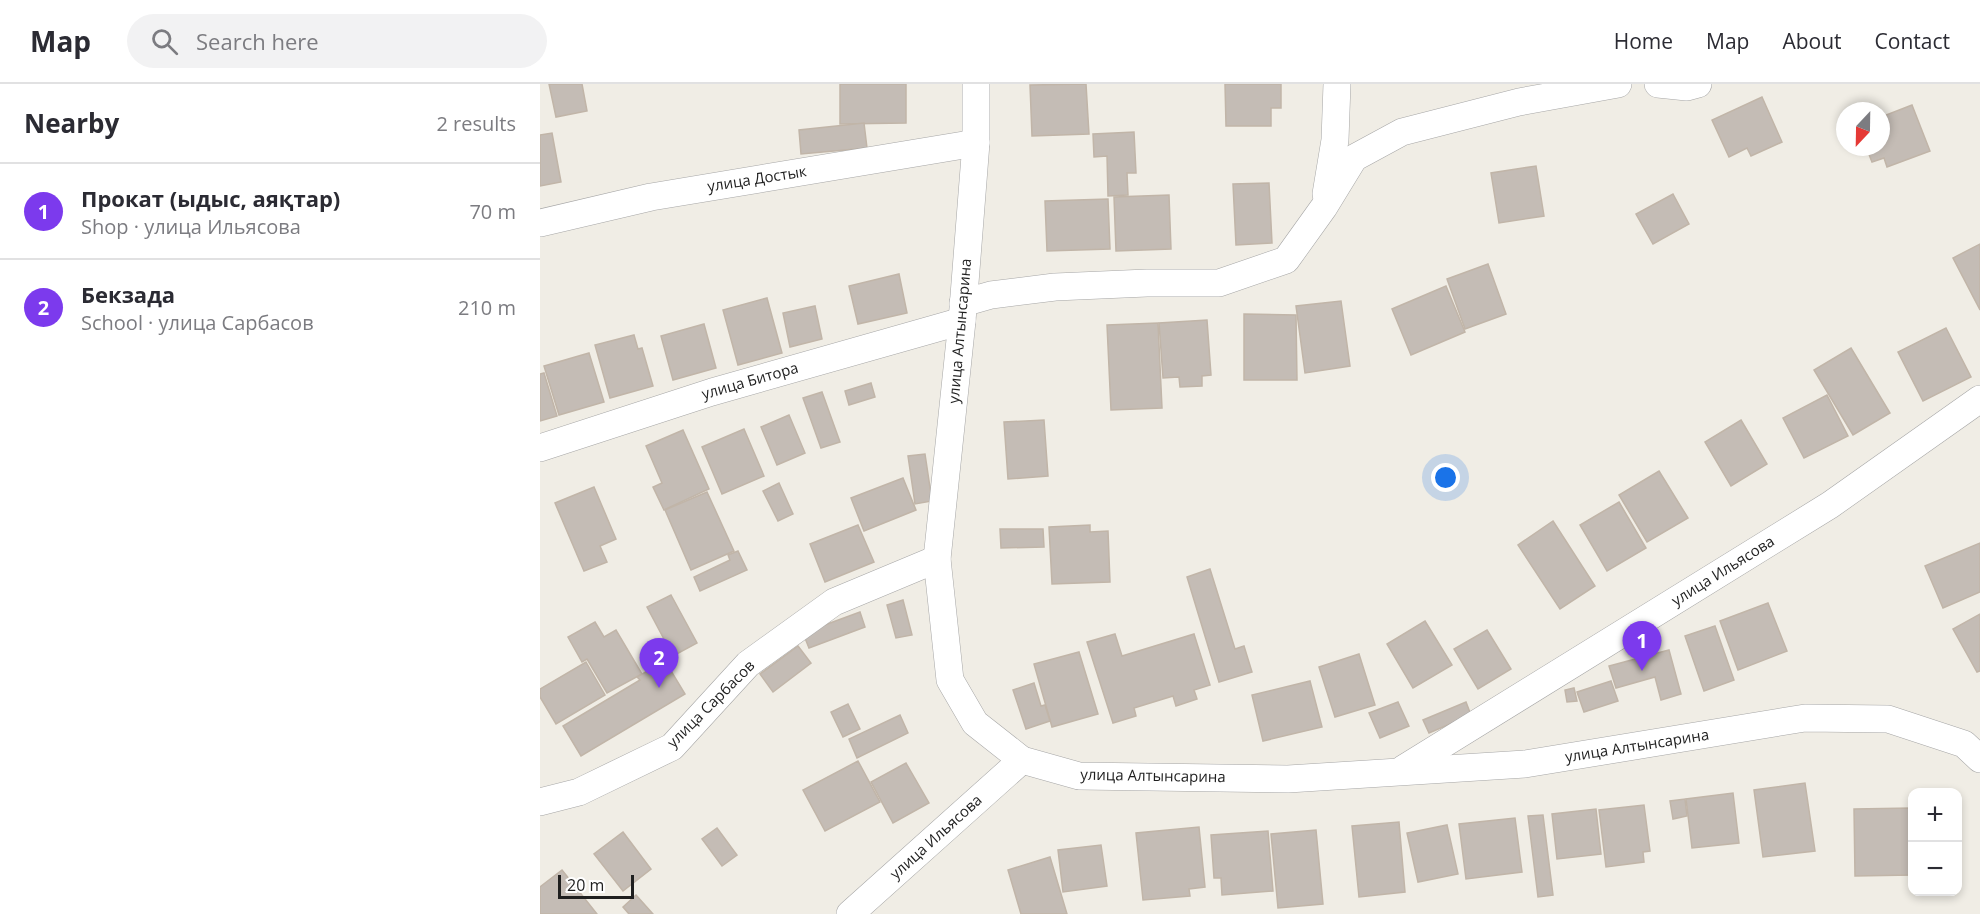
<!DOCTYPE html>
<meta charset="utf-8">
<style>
body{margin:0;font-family:"Open Sans",sans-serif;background:#f2f2f3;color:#2b2b33}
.controls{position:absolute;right:18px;bottom:18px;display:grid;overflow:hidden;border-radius:12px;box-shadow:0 3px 9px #0003}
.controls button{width:54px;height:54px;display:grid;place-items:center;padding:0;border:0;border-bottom:2px solid #e1e1e2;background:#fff;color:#2b2b33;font:30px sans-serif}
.compass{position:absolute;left:1296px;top:18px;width:54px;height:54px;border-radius:50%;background:#fff;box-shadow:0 3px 9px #0003;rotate:202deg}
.scale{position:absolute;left:18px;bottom:15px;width:76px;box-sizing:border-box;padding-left:6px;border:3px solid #1f1f1f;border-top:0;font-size:16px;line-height:21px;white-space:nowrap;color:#1f1f1f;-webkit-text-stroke:4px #fff;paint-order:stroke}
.you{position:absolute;left:906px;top:394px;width:21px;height:21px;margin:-15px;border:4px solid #fff;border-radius:50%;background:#1a73e8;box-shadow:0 0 0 9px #1a73e833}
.badge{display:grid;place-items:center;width:39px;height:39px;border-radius:50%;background:#7c3aed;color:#fff;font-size:20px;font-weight:700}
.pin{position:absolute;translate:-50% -50px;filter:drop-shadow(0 2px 3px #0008)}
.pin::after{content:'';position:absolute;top:32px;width:21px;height:18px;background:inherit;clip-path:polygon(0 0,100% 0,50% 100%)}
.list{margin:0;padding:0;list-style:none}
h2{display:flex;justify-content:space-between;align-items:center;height:78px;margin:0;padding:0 24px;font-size:26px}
h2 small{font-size:20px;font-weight:400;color:#7c7c81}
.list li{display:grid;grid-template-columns:39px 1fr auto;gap:18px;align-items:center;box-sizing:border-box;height:96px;padding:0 24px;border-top:2px solid #e1e1e2}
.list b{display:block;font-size:22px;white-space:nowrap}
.list p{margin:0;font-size:20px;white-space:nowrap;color:#7c7c81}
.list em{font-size:20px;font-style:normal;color:#7c7c81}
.icon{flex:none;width:33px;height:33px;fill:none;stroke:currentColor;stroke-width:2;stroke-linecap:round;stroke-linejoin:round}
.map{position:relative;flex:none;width:1440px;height:830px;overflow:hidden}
header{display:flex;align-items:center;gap:36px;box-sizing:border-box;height:84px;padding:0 30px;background:#fff;border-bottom:2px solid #e1e1e2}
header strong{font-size:28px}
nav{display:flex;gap:33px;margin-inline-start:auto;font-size:21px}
.search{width:420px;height:54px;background:#f2f2f3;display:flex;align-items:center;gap:15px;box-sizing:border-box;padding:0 21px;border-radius:33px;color:#7c7c81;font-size:22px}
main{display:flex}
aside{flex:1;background:#fff}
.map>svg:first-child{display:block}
.building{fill:#c4bcb5;stroke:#c1b5a8;stroke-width:1.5}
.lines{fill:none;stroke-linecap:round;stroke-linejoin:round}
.minor-casing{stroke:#a6a6a6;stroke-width:28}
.minor{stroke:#fff;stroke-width:27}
.labels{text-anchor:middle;stroke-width:4.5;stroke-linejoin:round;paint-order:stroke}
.street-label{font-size:15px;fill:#1f1f1f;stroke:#fff}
</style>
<header>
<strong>Map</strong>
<div class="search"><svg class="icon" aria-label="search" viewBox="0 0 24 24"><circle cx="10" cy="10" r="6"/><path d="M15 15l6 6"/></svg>Search here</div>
<nav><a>Home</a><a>Map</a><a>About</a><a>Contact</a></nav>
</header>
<main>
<aside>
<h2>Nearby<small>2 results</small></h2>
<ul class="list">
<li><span class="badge">1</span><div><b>Прокат (ыдыс, аяқтар)</b><p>Shop · улица Ильясова</p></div><em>70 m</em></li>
<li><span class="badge">2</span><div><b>Бекзада</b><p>School · улица Сарбасов</p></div><em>210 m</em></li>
</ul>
</aside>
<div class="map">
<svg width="1440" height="830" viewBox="0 0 1440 830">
<rect width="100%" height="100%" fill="#f0ede5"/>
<g class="building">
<polygon points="9,0 42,0 47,27 16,33"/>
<polygon points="300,0 366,0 366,39 300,40"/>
<polygon points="546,0 549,50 492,52 490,1"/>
<polygon points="685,0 741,0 741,24 731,24 731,42 686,42"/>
<polygon points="1222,13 1242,58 1211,72 1207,64 1189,73 1172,36"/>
<polygon points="1372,21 1390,67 1347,83 1344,74 1332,78 1326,63 1341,63 1341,33"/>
<polygon points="324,39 327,64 261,70 259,46"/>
<polygon points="594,48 596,89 587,89 588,111 568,112 567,72 554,73 553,50"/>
<polygon points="12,49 21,98 0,102 0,51"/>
<polygon points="996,82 1004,132 959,139 951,89"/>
<polygon points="729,99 732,159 696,161 693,100"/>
<polygon points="1133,110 1149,140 1113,160 1096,130"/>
<polygon points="629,111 631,165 576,167 574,113"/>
<polygon points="568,115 570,165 507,167 505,117"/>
<polygon points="1440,160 1440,226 1413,174"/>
<polygon points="948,180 966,230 925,245 907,195"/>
<polygon points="359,190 367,229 318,240 309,202"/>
<polygon points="906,202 925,248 871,271 852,225"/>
<polygon points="227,214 242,269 198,281 183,226"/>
<polygon points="801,217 810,282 765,289 756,222"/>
<polygon points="275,222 282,255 250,263 243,229"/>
<polygon points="704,230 756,231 757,296 704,296"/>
<polygon points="667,236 671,291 662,292 662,302 640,303 639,293 623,294 619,239"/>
<polygon points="618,239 622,324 571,326 567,241"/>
<polygon points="164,240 176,284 133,296 121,252"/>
<polygon points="1406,244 1431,293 1383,317 1358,268"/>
<polygon points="94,251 98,265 102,264 113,302 70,314 55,261"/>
<polygon points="1311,264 1350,329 1313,351 1274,286"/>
<polygon points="49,269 64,318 19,331 4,282"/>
<polygon points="4,289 17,332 0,337 0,290"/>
<polygon points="331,299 335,313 309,321 305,307"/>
<polygon points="282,308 300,358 281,364 263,314"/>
<polygon points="1287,311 1308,352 1264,374 1243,334"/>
<polygon points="249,331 265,369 237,381 221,343"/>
<polygon points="504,336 508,392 468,395 464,338"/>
<polygon points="1201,336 1227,380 1191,402 1165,358"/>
<polygon points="204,345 224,392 182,410 162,363"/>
<polygon points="143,346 169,405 124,426 113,403 122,399 106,362"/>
<polygon points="385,370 392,417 375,420 368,372"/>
<polygon points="1119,387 1148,434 1107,458 1079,411"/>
<polygon points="363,394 376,426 324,447 311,414"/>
<polygon points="239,399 253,430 238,437 223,407"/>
<polygon points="54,403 76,455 60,462 67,478 44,487 15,419"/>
<polygon points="167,408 194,467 151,486 125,426"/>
<polygon points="1079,418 1106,464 1067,487 1040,441"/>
<polygon points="1013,437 1055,502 1020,525 978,461"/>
<polygon points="318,441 334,478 285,498 270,460"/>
<polygon points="550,441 550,448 568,447 570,498 512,500 509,443"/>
<polygon points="460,445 503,445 504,463 461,464"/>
<polygon points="1440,459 1440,508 1403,524 1385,482"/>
<polygon points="198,467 207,486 160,507 154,493 190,476 188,471"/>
<polygon points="670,485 695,565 704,562 712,588 679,598 647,493"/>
<polygon points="131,511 157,559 133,572 107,523"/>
<polygon points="363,516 372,551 356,554 347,521"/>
<polygon points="1228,519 1247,567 1198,586 1180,537"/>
<polygon points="320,528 325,543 269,564 263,549"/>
<polygon points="1440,530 1440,587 1437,588 1413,545"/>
<polygon points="885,537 912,581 873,604 847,560"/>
<polygon points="55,538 64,553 76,546 102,590 67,609 47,575 42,578 28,553"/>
<polygon points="1175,542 1194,596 1164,607 1145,552"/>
<polygon points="947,546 971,585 938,605 914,565"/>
<polygon points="575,550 582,572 654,550 670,601 654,606 657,615 636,622 633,612 594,624 596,632 573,639 547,558"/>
<polygon points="258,562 271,579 233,608 220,590"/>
<polygon points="1129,566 1141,610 1121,616 1115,593 1076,604 1069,582"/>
<polygon points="539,568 558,630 512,643 494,580"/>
<polygon points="819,570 835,621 795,633 779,583"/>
<polygon points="125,577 145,610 41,672 23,642 100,596 97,593"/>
<polygon points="46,578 65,611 16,640 0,613 0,605"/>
<polygon points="770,597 782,643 723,657 712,611"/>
<polygon points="1071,597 1078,617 1044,628 1037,608"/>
<polygon points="494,599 501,622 505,621 510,637 486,645 473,606"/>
<polygon points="1034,604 1037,617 1027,618 1025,606"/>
<polygon points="858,618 869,642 840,654 829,629"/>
<polygon points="926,618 931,631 889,649 883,636"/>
<polygon points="308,620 320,645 303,653 291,628"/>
<polygon points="360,631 368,649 317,674 309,655"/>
<polygon points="318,677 340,718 285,747 263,706"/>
<polygon points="366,679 389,719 353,739 331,698"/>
<polygon points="1265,699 1275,767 1223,773 1214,706"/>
<polygon points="1193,709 1199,759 1152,764 1146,715"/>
<polygon points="1145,715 1147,732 1133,735 1130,717"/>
<polygon points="1104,721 1110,767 1103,768 1104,778 1066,783 1059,726"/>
<polygon points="1372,724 1372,791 1315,792 1314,725"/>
<polygon points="1056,725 1061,770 1017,775 1012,730"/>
<polygon points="1003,731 1013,811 998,813 988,732"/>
<polygon points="975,734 982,788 926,795 919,740"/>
<polygon points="859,738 865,808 819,813 812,742"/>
<polygon points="907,741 918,790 878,798 867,749"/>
<polygon points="659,743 665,803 649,805 650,812 603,816 596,749"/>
<polygon points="177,744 197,771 182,782 162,755"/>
<polygon points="776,746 783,820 738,824 731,750"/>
<polygon points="728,747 733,807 682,811 681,794 674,794 671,751"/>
<polygon points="83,748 111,785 83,807 54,770"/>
<polygon points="561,761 567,802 523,808 518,766"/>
<polygon points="510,773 527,830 481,830 468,786"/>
<polygon points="22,786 57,830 0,830 0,803"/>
<polygon points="96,811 113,830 89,830 83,823"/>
</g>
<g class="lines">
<defs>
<g id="minor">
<polyline points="436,0 436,59 422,237 397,475 410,596 435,639 482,676 539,692 748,695 985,680 1265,634 1348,635 1424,660 1440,675"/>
<polyline points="1118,0 1147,3 1158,0"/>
<polyline points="786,110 795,56 797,0"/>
<polyline points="0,139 111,113 436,59"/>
<polyline points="423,219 451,211 515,203 607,199 679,199 746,176 784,123 814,74 862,48 979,18 1078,0"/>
<polyline points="0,364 172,308 422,237"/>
<polyline points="863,685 1290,421 1440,315"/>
<polyline points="0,718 39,708 132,663 208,580 294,518 397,475"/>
<polyline points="310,830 482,676"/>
</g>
</defs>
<use href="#minor" class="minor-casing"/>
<use href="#minor" class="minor"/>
</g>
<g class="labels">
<g class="street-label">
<text transform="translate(217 95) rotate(-9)" y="5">улица Достык</text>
<text transform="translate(420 247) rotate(-85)" y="5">улица Алтынсарина</text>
<text transform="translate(210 297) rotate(-16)" y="5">улица Битора</text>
<text transform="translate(1183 487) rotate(-32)" y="5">улица Ильясова</text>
<text transform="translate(171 620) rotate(-45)" y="5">улица Сарбасов</text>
<text transform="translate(1097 662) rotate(-9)" y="5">улица Алтынсарина</text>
<text transform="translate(613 692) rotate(1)" y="5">улица Алтынсарина</text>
<text transform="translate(396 753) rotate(-42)" y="5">улица Ильясова</text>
</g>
</g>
</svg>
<div class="controls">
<button>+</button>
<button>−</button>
</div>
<svg class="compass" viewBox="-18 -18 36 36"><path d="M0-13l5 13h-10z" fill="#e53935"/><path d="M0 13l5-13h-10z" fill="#7c7c81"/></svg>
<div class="scale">20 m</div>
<div class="you"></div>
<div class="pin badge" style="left:1102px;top:587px">1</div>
<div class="pin badge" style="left:119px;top:604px">2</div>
</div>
</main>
